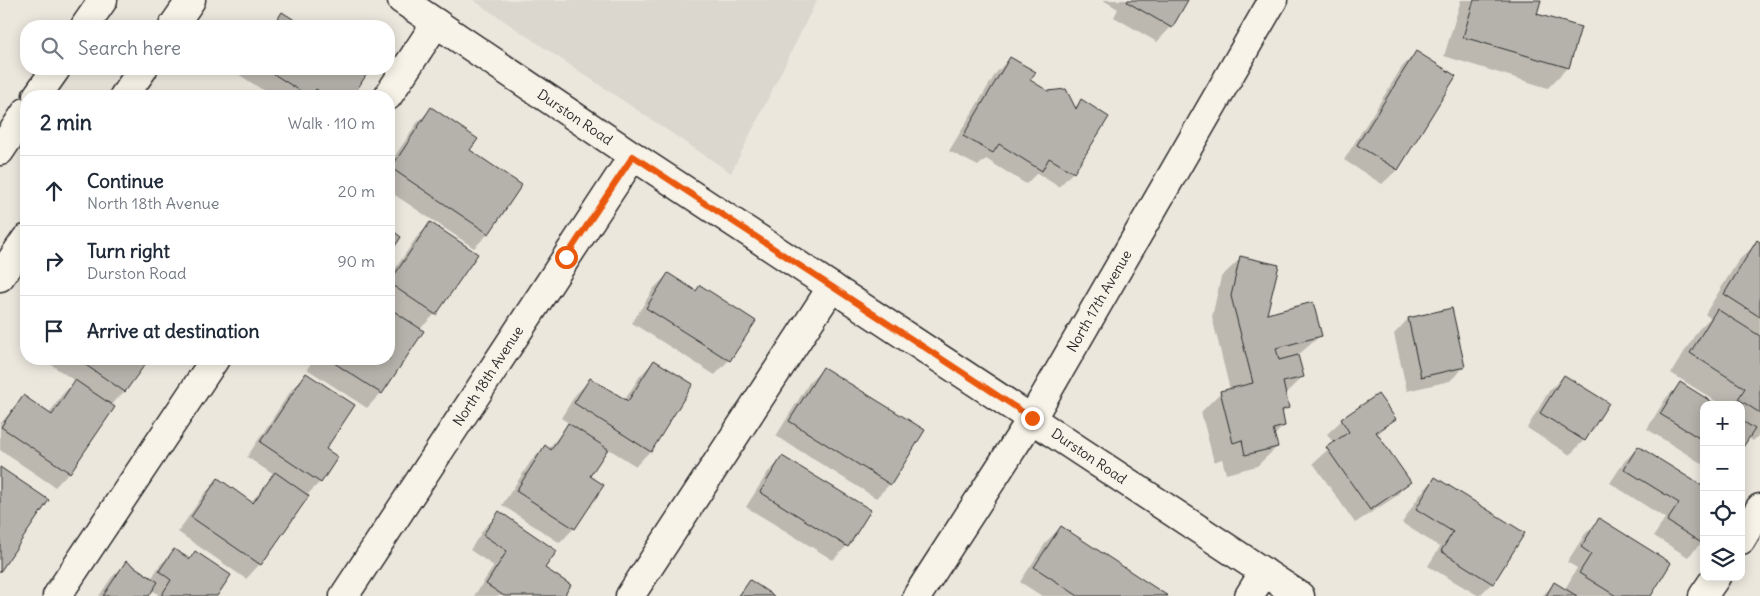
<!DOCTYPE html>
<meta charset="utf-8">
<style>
body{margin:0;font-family:Delius,sans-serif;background:#f2f2f3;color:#1f2937}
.controls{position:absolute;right:15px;bottom:15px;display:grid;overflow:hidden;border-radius:10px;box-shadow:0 2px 12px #0003}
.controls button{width:45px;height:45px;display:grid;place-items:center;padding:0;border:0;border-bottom:1px solid #e0e1e3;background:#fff;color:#1f2937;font:25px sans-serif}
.stop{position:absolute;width:15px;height:15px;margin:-11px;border:4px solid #ea580c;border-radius:50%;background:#fff}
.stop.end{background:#ea580c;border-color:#fff;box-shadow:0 1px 5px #0008}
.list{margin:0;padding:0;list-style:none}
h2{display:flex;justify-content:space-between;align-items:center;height:65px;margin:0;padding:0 20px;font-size:21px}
h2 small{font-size:16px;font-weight:400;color:#747a83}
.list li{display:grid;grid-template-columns:32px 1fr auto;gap:15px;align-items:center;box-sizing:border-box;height:70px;padding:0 20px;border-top:1px solid #e0e1e3}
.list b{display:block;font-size:19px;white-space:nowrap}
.list p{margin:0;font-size:16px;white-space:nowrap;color:#747a83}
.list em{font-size:16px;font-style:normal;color:#747a83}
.icon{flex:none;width:28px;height:28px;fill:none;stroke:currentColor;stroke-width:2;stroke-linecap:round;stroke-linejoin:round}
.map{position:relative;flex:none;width:1760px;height:596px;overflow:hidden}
.search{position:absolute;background:#fff;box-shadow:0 2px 12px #0003;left:20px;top:20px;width:375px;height:55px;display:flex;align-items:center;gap:12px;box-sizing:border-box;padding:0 18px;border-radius:20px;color:#747a83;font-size:19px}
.panel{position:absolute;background:#fff;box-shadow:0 2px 12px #0003;left:20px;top:90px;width:375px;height:275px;border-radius:20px}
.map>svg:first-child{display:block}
.built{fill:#dbd7ce}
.shadow{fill:#0003}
.building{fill:#b5b2ab;stroke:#2b2b2b}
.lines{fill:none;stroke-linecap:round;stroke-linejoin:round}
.minor-casing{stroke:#2b2b2b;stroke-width:31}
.major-casing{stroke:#2b2b2b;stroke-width:31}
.minor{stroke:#f7f3e8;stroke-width:28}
.major{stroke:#f7f3e8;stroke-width:28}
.route{stroke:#ea580c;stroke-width:6}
.labels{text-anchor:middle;stroke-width:5;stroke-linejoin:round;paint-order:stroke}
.street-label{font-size:14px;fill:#2b2b2b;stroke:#f7f3e8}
</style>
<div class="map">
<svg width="1760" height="596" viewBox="0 0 1760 596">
<rect width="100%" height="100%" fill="#ebe7dd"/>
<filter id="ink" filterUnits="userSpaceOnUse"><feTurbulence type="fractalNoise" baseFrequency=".02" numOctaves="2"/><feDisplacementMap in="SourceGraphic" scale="10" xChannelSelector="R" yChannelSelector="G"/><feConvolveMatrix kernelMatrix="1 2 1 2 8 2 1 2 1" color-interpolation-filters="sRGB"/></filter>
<g filter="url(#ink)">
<polygon class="built" points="473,0 817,0 731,173"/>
<g class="shadow">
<polygon points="1103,0 1187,0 1171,27 1157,42 1114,17 1118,9"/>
<polygon points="1461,0 1540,0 1535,15 1579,28 1567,68 1548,88 1444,56"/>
<polygon points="282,14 301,26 270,26"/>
<polygon points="1416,53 1455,77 1397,170 1382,184 1344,160 1402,67"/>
<polygon points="1010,58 1029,81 1074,108 1081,101 1107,118 1073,172 1059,187 1037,173 1026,184 986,159 978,166 949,151 996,73"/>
<polygon points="242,69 367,69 368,70 351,96 272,96 238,74"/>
<polygon points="431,109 469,151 520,186 488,234 474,248 389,191 389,165 417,123"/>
<polygon points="430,224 435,314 419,330 422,331 381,393 367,408 307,369 314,359 389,359 389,278 416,238"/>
<polygon points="1758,242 1760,243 1760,434 1753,441 1748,437 1741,447 1741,405 1722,405 1671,373 1698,330 1710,318 1705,314 1738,261"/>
<polygon points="1241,258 1265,316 1320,336 1297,356 1302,377 1285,394 1288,408 1281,414 1284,425 1274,436 1277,447 1257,466 1226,474 1222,459 1214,462 1201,412 1221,392 1230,390 1212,317 1221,277"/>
<polygon points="668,274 696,292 754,321 729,360 715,375 632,323 654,288"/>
<polygon points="1408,319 1464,367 1450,381 1407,391 1394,334"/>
<polygon points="43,359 147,359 124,392 111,405 69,472 55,487 0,450 0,424 23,397 49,414 61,396 75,381"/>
<polygon points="654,361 650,451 636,466 607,448 588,477 574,528 560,543 502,505 531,461 545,447 548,449 570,424 561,418 576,394 590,380 624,401 640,376"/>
<polygon points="823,369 890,484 876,498 776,436 809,383"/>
<polygon points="306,374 324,449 320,482 306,496 260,564 246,579 178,532 204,494 218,480 251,502 274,475 247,457 292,389"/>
<polygon points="1564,376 1584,440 1570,455 1527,428 1549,391"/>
<polygon points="1680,384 1704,405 1704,465 1647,429 1666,398"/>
<polygon points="1378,395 1394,419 1377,435 1409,482 1395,497 1355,523 1313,463 1334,444 1327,434 1342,420"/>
<polygon points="1638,447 1704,488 1704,540 1688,557 1654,536 1665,518 1610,483 1624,462"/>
<polygon points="783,458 847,546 833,560 746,507 768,472"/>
<polygon points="1435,479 1492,583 1479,596 1428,566 1440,547 1402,523 1421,493"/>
<polygon points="500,513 544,568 562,596 474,596 494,566 470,550 485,527"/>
<polygon points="1599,520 1649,596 1542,596 1554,584 1565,589 1577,568 1567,562 1585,534"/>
<polygon points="1061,527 1166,596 1042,596 1020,582 1047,541"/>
<polygon points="174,551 188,560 195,553 215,596 157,596 158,594 152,590 147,596 99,596 112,577 127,563 151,579 160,565"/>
<polygon points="750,582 772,596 736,596"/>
</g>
<g class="building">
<polygon points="1128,0 1188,0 1172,28 1127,2"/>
<polygon points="1474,0 1541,0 1537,14 1581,27 1569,68 1463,37"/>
<polygon points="282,12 304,26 273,26"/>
<polygon points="1416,51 1456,76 1398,170 1357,145"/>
<polygon points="1010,57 1036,72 1030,80 1048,91 1066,89 1076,109 1081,99 1109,117 1074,173 1049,158 1042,171 999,144 993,153 963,136"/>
<polygon points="266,69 370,69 353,96 327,96 316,89 311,96 308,96"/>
<polygon points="431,107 478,139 470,150 522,185 489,234 391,168"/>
<polygon points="430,222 478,254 436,315 389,283"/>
<polygon points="389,228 401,237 389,255"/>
<polygon points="1757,240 1760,242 1760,317 1724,294"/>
<polygon points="1240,256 1279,265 1267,314 1313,302 1322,336 1276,348 1279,360 1298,355 1304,377 1283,382 1289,408 1282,410 1285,426 1273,429 1278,447 1245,455 1242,440 1233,443 1220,391 1253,383 1231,296"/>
<polygon points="668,273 696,291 700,285 756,321 730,361 646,308"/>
<polygon points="389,308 424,331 382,394 328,359 389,359"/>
<polygon points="1452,308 1465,367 1421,377 1408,318"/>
<polygon points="1717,309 1760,336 1760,413 1738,399 1745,388 1690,353"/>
<polygon points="77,359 149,359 125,392"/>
<polygon points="654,360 693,384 651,452 574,403 590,378 628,401"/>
<polygon points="823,367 925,430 891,485 789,421"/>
<polygon points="306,373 355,405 326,449 338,457 321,483 260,442"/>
<polygon points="1564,375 1609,403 1585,441 1540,413"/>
<polygon points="75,380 115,407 70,473 1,427 23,395 52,415"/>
<polygon points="1680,382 1717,405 1704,405 1704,441 1660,414"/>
<polygon points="1378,394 1396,419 1376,432 1411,482 1370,510 1326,447 1349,432 1341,419"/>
<polygon points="1741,420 1755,429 1741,450"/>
<polygon points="568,423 608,449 590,476 604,485 575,529 516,491 545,445 551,450"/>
<polygon points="1638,446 1704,487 1703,544 1667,521 1679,503 1624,469"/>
<polygon points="782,456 871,510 848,547 760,492"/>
<polygon points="0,467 49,500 0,572"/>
<polygon points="275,472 309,496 261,565 191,517 218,478 253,503"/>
<polygon points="1435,477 1525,533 1493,584 1441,551 1453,532 1416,509"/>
<polygon points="499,511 557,551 545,568 571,585 564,596 504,596 486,584 507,551 483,535"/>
<polygon points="1599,518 1671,563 1651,596 1616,596 1579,573 1591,554 1581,547"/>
<polygon points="1061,526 1168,596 1078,596 1034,567"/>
<polygon points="174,549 190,559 195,551 231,575 217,596 161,596 171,580 159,571"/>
<polygon points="126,561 158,582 149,596 103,596"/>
<polygon points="750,580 774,596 739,596"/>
<polygon points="1554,582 1577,596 1546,596"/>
</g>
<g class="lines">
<defs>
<g id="minor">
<polyline points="388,96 436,23"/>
<polyline points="1741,540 1760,508"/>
<polyline points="57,596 215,359"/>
<polyline points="344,596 633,156"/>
<polyline points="630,596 832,287"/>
<polyline points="917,596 1032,418 1273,0"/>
<polyline points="1249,596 1264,572"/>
<polyline points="1703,596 1716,577"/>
</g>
<g id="major">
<polyline points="402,0 633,156 1300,596"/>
<polyline points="85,26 103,0"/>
<polyline points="173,26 191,0"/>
<polyline points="37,96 56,69"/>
<polyline points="124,96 143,69"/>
<polyline points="0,151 26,112"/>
<polyline points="0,277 26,239"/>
</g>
</defs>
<use href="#minor" class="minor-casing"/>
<use href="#major" class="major-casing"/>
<use href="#minor" class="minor"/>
<use href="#major" class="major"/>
</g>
</g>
<g class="lines" filter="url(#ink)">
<polyline class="route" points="566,257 633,156 1032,418"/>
</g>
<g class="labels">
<g class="street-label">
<text transform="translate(575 117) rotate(34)" y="5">Durston Road</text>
<text transform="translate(1099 301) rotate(-60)" y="5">North 17th Avenue</text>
<text transform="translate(488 376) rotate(-57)" y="5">North 18th Avenue</text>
<text transform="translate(1089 456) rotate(34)" y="5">Durston Road</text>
</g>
</g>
</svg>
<div class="controls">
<button>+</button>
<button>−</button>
<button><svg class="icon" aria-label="locate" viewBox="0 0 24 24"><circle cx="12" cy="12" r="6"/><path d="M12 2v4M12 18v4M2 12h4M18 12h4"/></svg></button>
<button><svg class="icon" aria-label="layers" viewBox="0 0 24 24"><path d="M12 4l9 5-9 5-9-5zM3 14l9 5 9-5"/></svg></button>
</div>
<div class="stop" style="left:566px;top:257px"></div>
<div class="stop end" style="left:1032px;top:418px"></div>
<div class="search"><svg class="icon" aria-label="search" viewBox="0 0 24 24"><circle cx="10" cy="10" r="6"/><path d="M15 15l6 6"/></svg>Search here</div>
<section class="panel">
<h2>2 min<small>Walk · 110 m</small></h2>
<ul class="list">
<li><svg class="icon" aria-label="ahead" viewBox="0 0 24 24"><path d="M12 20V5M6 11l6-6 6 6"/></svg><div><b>Continue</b><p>North 18th Avenue</p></div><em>20 m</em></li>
<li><svg class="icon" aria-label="right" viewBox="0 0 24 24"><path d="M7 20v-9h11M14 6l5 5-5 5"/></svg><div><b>Turn right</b><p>Durston Road</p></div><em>90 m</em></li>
<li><svg class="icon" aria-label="arrive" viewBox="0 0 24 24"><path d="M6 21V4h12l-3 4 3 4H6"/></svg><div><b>Arrive at destination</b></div></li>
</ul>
</section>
</div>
